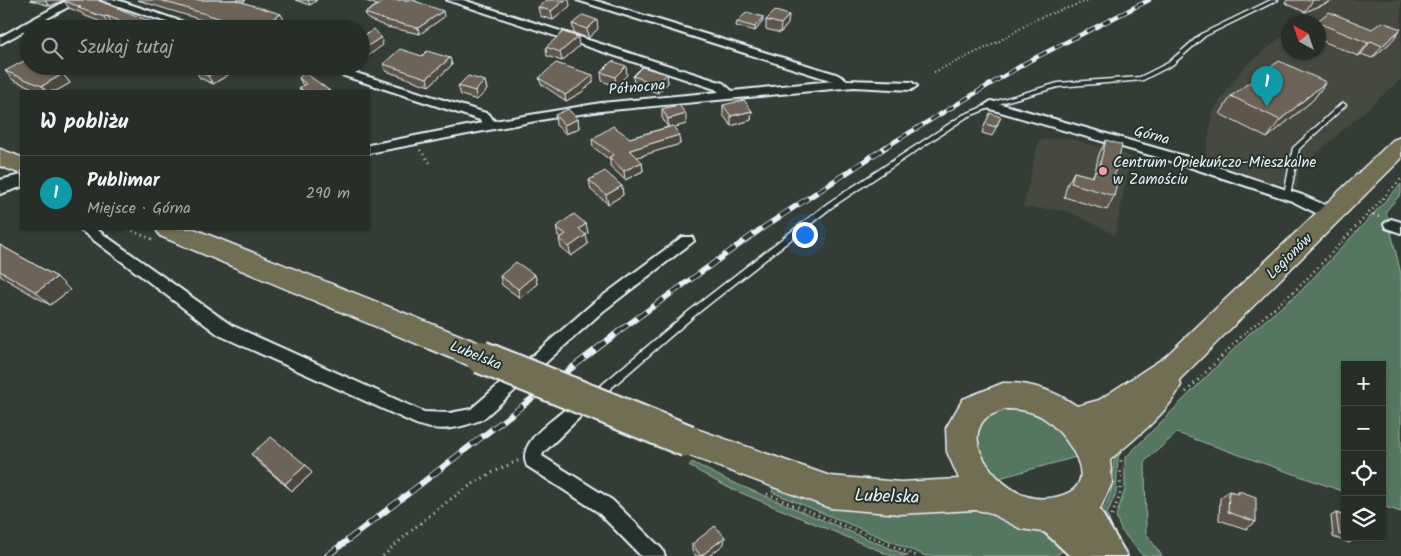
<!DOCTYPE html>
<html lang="pl">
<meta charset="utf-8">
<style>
body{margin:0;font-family:Kalam,sans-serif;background:#333a34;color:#f1f3f6}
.controls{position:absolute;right:15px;bottom:15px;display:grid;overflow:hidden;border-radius:0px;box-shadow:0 1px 4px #0004}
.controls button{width:45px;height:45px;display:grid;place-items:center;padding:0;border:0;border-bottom:1px solid #434a45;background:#272e28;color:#f1f3f6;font:25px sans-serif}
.compass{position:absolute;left:1281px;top:15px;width:45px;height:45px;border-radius:50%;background:#272e28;box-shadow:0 1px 4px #0004;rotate:320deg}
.you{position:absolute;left:804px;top:234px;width:18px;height:18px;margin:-12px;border:4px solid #fff;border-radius:50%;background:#1a73e8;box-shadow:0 0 0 8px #1a73e833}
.badge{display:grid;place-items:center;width:32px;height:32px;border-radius:50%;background:#1a73e8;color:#fff;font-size:16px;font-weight:700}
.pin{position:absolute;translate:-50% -41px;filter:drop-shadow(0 1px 2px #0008)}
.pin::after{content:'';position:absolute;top:26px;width:18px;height:15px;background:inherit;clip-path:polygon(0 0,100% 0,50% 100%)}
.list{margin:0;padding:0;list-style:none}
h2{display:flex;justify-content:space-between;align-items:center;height:65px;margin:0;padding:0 20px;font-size:21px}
h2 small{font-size:16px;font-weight:400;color:#a4a8a8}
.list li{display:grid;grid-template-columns:32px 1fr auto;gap:15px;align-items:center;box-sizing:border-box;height:75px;padding:0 20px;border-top:1px solid #434a45}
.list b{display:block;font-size:19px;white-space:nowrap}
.list p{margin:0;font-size:16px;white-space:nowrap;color:#a4a8a8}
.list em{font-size:16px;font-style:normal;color:#a4a8a8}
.icon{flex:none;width:28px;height:28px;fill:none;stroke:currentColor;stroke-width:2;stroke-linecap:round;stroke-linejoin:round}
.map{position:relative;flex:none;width:1401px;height:556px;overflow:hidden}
.search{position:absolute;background:#272e28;box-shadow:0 1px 4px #0004;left:20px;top:20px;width:350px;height:55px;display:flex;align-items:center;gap:12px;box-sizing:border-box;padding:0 18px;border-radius:28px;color:#a4a8a8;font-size:19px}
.panel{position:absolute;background:#272e28;box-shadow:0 1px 4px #0004;left:20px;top:90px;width:350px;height:140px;border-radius:0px}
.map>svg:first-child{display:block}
.built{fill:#45493f}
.green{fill:#55765f;stroke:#9eb4ac}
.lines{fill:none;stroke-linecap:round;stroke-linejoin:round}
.lane-casing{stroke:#e8f1f8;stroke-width:3}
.street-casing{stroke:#e8f1f8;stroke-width:4}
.secondary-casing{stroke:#e8f1f8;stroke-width:4}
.primary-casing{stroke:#e8f1f8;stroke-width:4}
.highway-casing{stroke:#e8f1f8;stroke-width:3}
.path-far2{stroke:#e8f1f8;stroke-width:2;stroke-dasharray:1 3;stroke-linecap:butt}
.path-far1{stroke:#e8f1f8;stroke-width:2.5;stroke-dasharray:1 4;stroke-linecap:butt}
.path{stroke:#e8f1f8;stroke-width:3;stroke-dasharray:1 4.5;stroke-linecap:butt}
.lane{fill:#26332d;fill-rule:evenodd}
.street{fill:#26332d;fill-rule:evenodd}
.secondary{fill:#26332d;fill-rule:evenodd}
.primary{fill:#726e52;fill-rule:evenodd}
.highway{fill:#726e52;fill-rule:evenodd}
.rail-far2-casing{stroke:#e8f1f8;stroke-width:4.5}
.rail-far1-casing{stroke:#e8f1f8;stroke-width:5.5}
.rail-casing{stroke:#e8f1f8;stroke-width:6}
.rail-far2{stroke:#26332d;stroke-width:3;stroke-dasharray:9;stroke-linecap:butt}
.rail-far1{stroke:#26332d;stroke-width:4;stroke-dasharray:11;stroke-linecap:butt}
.rail{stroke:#26332d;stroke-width:4.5;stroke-dasharray:13;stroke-linecap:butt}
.highway-bridge-casing{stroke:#e8f1f8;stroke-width:36;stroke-linecap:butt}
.highway-bridge{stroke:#726e52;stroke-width:32}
.wall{fill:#5e564a;stroke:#e8f1f8}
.shaded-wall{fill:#4c463c;stroke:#e8f1f8}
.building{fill:#6d6456;stroke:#e8f1f8}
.poi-dot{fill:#ff9aa2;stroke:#26332d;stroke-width:2}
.labels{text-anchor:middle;stroke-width:4;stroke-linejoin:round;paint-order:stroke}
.street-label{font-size:15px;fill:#e8f1f8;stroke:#26332d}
.poi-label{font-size:15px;fill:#e8f1f8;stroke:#26332d;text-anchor:start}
.near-street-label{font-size:18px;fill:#e8f1f8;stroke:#26332d}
</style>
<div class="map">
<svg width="1401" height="556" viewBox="0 0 1401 556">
<rect width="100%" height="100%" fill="#343d35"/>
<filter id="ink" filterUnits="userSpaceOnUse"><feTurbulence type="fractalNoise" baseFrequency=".02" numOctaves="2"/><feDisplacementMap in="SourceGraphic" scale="10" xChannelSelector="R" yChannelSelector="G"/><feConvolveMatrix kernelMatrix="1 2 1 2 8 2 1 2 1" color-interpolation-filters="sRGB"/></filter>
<g filter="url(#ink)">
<g class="built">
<polygon points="1291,0 1401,0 1401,79 1299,169 1297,189 1278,183 1268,185 1204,165 1213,111 1243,68 1288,32 1288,52 1318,52 1318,22 1312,22 1319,19 1281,3"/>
<polygon points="1064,137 1131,156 1115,235 1068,211 1023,207 1039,140"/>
</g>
<g class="green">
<polygon points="1401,184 1401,194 1386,211 1401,274 1401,512 1382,506 1382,365 1345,365 1345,492 1177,433 1145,461 1146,533 1162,556 1143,556 1121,530 1116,516 1125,490 1125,458 1250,333 1302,290"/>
<path d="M1021,407L1051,418L1080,456L992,480L975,447C982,414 985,410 1021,407Z"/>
<path d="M1127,444L1118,457L1116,493L1107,514L1112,528L1105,531L1101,513C1117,488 1111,479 1115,452Z"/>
<polygon points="692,462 727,480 908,556 892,556 727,487 689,466"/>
<polygon points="773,488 801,496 954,506 992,512 1019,527 1048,533 1065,550 1054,556 926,556 772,492"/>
</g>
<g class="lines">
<defs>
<g id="lane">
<polygon points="1271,0 1278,0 1205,36 1172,65 1143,80 1058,87 1004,102 967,117 832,207 694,316 603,395 600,396 597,395 596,392 597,389 688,312 828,203 963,115 1000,100 1058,83 1140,77 1168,63 1201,34"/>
<polygon points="1343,103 1346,105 1345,106 1299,149 1290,195 1289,197 1285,197 1284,195 1293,148 1341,104"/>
</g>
<g id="street">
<polygon points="68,0 81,0 0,44 0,37"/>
<polygon points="101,0 117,0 204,29 187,29"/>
<polygon points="447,0 463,0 723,83 732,91 833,81 577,0 593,0 836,74 847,80 911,82 917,86 911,90 854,87 601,111 551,118 369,153 369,145 482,123 480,120 314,66 333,66 489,114 494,121 601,103 719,92 715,89"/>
<polygon points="991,101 1184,156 1302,195 1336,210 1338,214 1336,218 1326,218 1292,201 1174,162 987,108 985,105"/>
<polygon points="1391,219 1401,222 1401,233 1386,228 1384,224"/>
<path d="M79,229H96L231,325L424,412L450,413L471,409L592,304L682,237H692L694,241L602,312L483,419C461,428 439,433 416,424L219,335Z"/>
<path d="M574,404L580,407L583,412L580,417L543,453L542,456L612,500L662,549L665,556H641L598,512L527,466C516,442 553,421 568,407Z"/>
</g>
<polygon id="secondary" points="21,175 21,187 0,194 0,180"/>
<polygon id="primary" points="1083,488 1093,492 1100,510 1127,556 1070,556 1037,525 1033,515 1037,505 1048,501 1059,505 1072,516 1068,502 1073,492"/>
<g id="highway">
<path d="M1401,137V159L1179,380L1181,385C1167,415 1135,438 1110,460L1112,483L1101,507L1089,519L1049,533L1021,529L988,512L975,510L900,514L830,508L677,451L672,441L677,431L688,426L830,476L900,482L959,479L947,452L946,428L963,399L1003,383C1030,382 1055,391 1077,406L1099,400L1165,357L1393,140ZM1005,409C1018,409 1031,411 1042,417C1063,430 1104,482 1063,495C1051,499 1038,500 1026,496C1001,488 961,445 985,419C989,415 999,412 1005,409Z"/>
<polygon points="0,149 21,157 21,174 0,166"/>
<polygon points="156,229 194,229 492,348 496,357 492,366 481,369 470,366 160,236"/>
</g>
</defs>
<use href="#lane" class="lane-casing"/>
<use href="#street" class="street-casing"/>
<use href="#secondary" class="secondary-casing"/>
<use href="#primary" class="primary-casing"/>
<use href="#highway" class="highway-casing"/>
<polyline class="path-far2" points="934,72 998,42 1036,19 1090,0"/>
<g class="path-far1">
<polyline points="420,150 431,164"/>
<polyline points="1369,212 1381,218"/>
<polyline points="128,229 154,240"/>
<polyline points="1247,331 1300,286 1401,179"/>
</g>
<g class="path">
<polyline points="1186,392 1248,330"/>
<polyline points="767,494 917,556"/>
<polyline points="1112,515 1120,495 1121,460"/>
<path d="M383,556C424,519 468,480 520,460"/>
</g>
<use href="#lane" class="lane"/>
<use href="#street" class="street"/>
<use href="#secondary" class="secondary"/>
<use href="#primary" class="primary"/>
<use href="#highway" class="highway"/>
<defs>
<polyline id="rail-far2" points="884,148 1029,61 1149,0"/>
<polyline id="rail-far1" points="619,331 761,229 886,147"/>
<polyline id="rail" points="327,556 621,330"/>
</defs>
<use href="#rail-far2" class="rail-far2-casing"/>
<use href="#rail-far1" class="rail-far1-casing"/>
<use href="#rail" class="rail-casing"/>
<use href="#rail-far2" class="rail-far2"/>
<use href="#rail-far1" class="rail-far1"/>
<use href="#rail" class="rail"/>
<defs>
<polyline id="highway-bridge" points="481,357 688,441"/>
</defs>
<use href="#highway-bridge" class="highway-bridge-casing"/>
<use href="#highway-bridge" class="highway-bridge"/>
</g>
<g class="wall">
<polygon points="30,0 64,0 50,6"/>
<polygon points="137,0 246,0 242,2 285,22 282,24 299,29 231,29"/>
<polygon points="295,0 317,0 310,5"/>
<polygon points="363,0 416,0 415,1 444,17 420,34 387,27 368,19 365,13 377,5"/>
<polygon points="1287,0 1334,0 1305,12 1285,3"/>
<polygon points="64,1 152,22 176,29 126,29 112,23 109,25 83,15 82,13 69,8"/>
<polygon points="570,6 553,20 540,16 538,7"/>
<polygon points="766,20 788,24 780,33 766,29"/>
<polygon points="763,21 755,31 736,26 737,22"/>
<polygon points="1315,22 1316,22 1391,42 1372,58 1361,54 1358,56 1318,39 1318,22"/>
<polygon points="572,24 598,29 588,38 574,33"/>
<polygon points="579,46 562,61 547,56 546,47"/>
<polygon points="422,56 450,58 452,65 429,86 386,71 383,64"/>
<polygon points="202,66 251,66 241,72 236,70 213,84 200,78 195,70"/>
<polygon points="5,71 63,74 70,83 56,91 40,91 13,80"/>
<polygon points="601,72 627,75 616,86 602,81"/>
<polygon points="667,74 668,83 658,93 634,85 633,76"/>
<polygon points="299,78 330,91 301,91 299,88 303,86"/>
<polygon points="539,78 593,82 582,92 566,101 541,84"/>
<polygon points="485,81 487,90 477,100 461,95 458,86"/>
<polygon points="1326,82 1313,100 1267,138 1220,114 1231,96"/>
<polygon points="723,105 752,111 751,120 731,126 723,115"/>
<polygon points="662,109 686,124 674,127 679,135 680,144 637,157 642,162 643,171 625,180 610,166 610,160 593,147 592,139 630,138 668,127 662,118"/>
<polygon points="555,115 578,119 579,128 566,134 556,125"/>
<polygon points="1001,117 992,136 982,133 985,124"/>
<polygon points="1106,140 1114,177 1114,196 1107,210 1064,197 1067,185 1074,172 1092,177 1095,171 1099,154"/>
<polygon points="589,180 622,186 623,195 608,204 591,190"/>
<polygon points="586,224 588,233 585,235 588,244 571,256 561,248 559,239 560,238 558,236 556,227"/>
<polygon points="0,245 57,277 70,290 50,305 0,276"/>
<polygon points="535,275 537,284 520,298 502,285 500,276"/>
<polygon points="251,454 306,465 312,473 292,491 258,462"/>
<polygon points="1229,491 1236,493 1239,491 1256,522 1246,529 1219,520 1220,498"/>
<polygon points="1336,513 1345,516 1345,537 1355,537 1356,539 1349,543 1333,537 1331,516"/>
<polygon points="692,544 724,544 709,556 696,556 692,551"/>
</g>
<g class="shaded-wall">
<polygon points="45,0 64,0 50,6"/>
<polygon points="231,0 246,0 235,7"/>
<polygon points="308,0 317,0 310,5"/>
<polygon points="565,0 569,0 570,6 553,20 551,11"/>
<polygon points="1313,0 1334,0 1305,12"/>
<polygon points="443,11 444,17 420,34 418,28"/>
<polygon points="281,14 285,22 275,29 271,20"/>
<polygon points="789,15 788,24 780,33 781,24"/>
<polygon points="107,16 112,23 109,25 104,17"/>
<polygon points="763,17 763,21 755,31 755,27"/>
<polygon points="597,20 598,29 588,38 587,29"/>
<polygon points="1401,29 1391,42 1372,58 1382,46"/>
<polygon points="381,37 383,45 361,61 361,51"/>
<polygon points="578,37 579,46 562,61 560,52"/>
<polygon points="1371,41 1361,54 1358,56 1368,43"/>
<polygon points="450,58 452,65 429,86 427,78"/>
<polygon points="225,66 234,66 236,70 213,84 208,76"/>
<polygon points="238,66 251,66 241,72"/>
<polygon points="626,66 627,75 616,86 615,77"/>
<polygon points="63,74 70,83 56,91 46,91 42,86"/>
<polygon points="667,74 668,83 658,93 657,84"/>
<polygon points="593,75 593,82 582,92 566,101 565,95"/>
<polygon points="485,81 487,90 477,100 475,91"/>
<polygon points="1326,82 1313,100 1267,138 1280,120"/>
<polygon points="752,111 751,120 731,126 731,116"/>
<polygon points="686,114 686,124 668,129 668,119"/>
<polygon points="578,119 579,128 566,134 564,125"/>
<polygon points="679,135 680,144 631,159 630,150"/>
<polygon points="642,162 643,171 625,180 624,171"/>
<polygon points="622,186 623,195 608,204 606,195"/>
<polygon points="586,224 588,233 580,238 579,229"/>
<polygon points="586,235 588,244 571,256 569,247"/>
<polygon points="535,275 537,284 520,298 518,289"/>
<polygon points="57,277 70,290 50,305 36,292"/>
<polygon points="306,465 312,473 292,491 285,484"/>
<polygon points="725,537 724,544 709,556 701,556"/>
</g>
<g class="building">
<polygon points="66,0 97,0 152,22 176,29 140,29 107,16 104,17 78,8 81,7 64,1"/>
<polygon points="159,0 235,0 281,14 271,20 299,29 255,29"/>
<polygon points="379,0 412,0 443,11 418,28 385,20 365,13 383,2"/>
<polygon points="547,0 565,0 551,11 538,7"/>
<polygon points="775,11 789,15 781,24 766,20"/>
<polygon points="747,12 763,17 755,27 737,22"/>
<polygon points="1329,12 1372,29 1382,22 1401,29 1382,46 1371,41 1368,43 1316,22"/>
<polygon points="583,15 597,20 587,29 572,24"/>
<polygon points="374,29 381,37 361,51 361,38"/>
<polygon points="563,32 578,37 560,52 546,47"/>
<polygon points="400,49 422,56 427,51 450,58 427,78 383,64"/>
<polygon points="28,59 29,60 29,66 45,66 63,74 42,86 5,71"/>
<polygon points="612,61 626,66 615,77 601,72"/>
<polygon points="1279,61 1326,82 1280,120 1231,96"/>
<polygon points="556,63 593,75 581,85 565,95 539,78"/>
<polygon points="202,66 225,66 208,76 195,70"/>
<polygon points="642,67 667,74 657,84 633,76"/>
<polygon points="304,72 330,91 304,91 299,88 306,84 299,78"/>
<polygon points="468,76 485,81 475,91 458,86"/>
<polygon points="744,100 752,111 731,116 723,105"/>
<polygon points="679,105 686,114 668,119 662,109"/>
<polygon points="568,109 578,119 564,125 555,115"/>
<polygon points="990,113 1001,117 996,127 985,124"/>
<polygon points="613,126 630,138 673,126 679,135 630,150 642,162 624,171 609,157 614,155 592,139"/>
<polygon points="1106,140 1122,145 1114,177 1118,178 1114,196 1071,183 1074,172 1093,177 1095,171 1098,172"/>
<polygon points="605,171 622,186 606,195 589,180"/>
<polygon points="574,214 586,224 579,229 586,235 569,247 559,239 566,234 556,227"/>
<polygon points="0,245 57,277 36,292 0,271"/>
<polygon points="516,262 535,275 518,289 500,276"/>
<polygon points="271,437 306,465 285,484 251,454"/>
<polygon points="1229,491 1239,494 1239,491 1256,497 1256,522 1228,512"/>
<polygon points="1336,513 1345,516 1345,536 1339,534"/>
<polygon points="715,526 725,537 701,556 692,544"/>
</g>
</g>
<circle class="poi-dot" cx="1103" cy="171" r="5"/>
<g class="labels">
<g class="street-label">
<text transform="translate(637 87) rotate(-5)" y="5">Północna</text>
<text transform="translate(1152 135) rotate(15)" y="5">Górna</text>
<text transform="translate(1289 256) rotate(-45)" y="5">Legionów</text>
<text transform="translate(476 355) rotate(22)" y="5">Lubelska</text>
</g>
<g class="poi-label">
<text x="1113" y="167">Centrum Opiekuńczo-Mieszkalne<tspan x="1113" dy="17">w Zamościu</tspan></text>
</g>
<g class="near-street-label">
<text transform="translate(887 496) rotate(2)" y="6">Lubelska</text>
</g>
</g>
</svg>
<div class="controls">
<button>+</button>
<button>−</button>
<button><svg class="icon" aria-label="locate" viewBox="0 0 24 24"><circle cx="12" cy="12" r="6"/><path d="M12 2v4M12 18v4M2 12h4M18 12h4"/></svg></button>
<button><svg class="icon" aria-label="layers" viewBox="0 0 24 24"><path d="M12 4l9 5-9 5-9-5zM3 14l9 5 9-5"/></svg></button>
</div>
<svg class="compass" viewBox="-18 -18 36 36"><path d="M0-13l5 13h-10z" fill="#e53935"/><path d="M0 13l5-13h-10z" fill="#a4a8a8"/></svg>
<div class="you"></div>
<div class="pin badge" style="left:1267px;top:107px;background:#0f9aa8">1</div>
<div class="search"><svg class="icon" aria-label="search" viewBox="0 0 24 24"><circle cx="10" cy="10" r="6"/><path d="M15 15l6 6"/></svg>Szukaj tutaj</div>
<section class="panel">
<h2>W pobliżu<small></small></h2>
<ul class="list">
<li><span class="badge" style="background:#0f9aa8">1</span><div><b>Publimar</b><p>Miejsce · Górna</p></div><em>290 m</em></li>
</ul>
</section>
</div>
